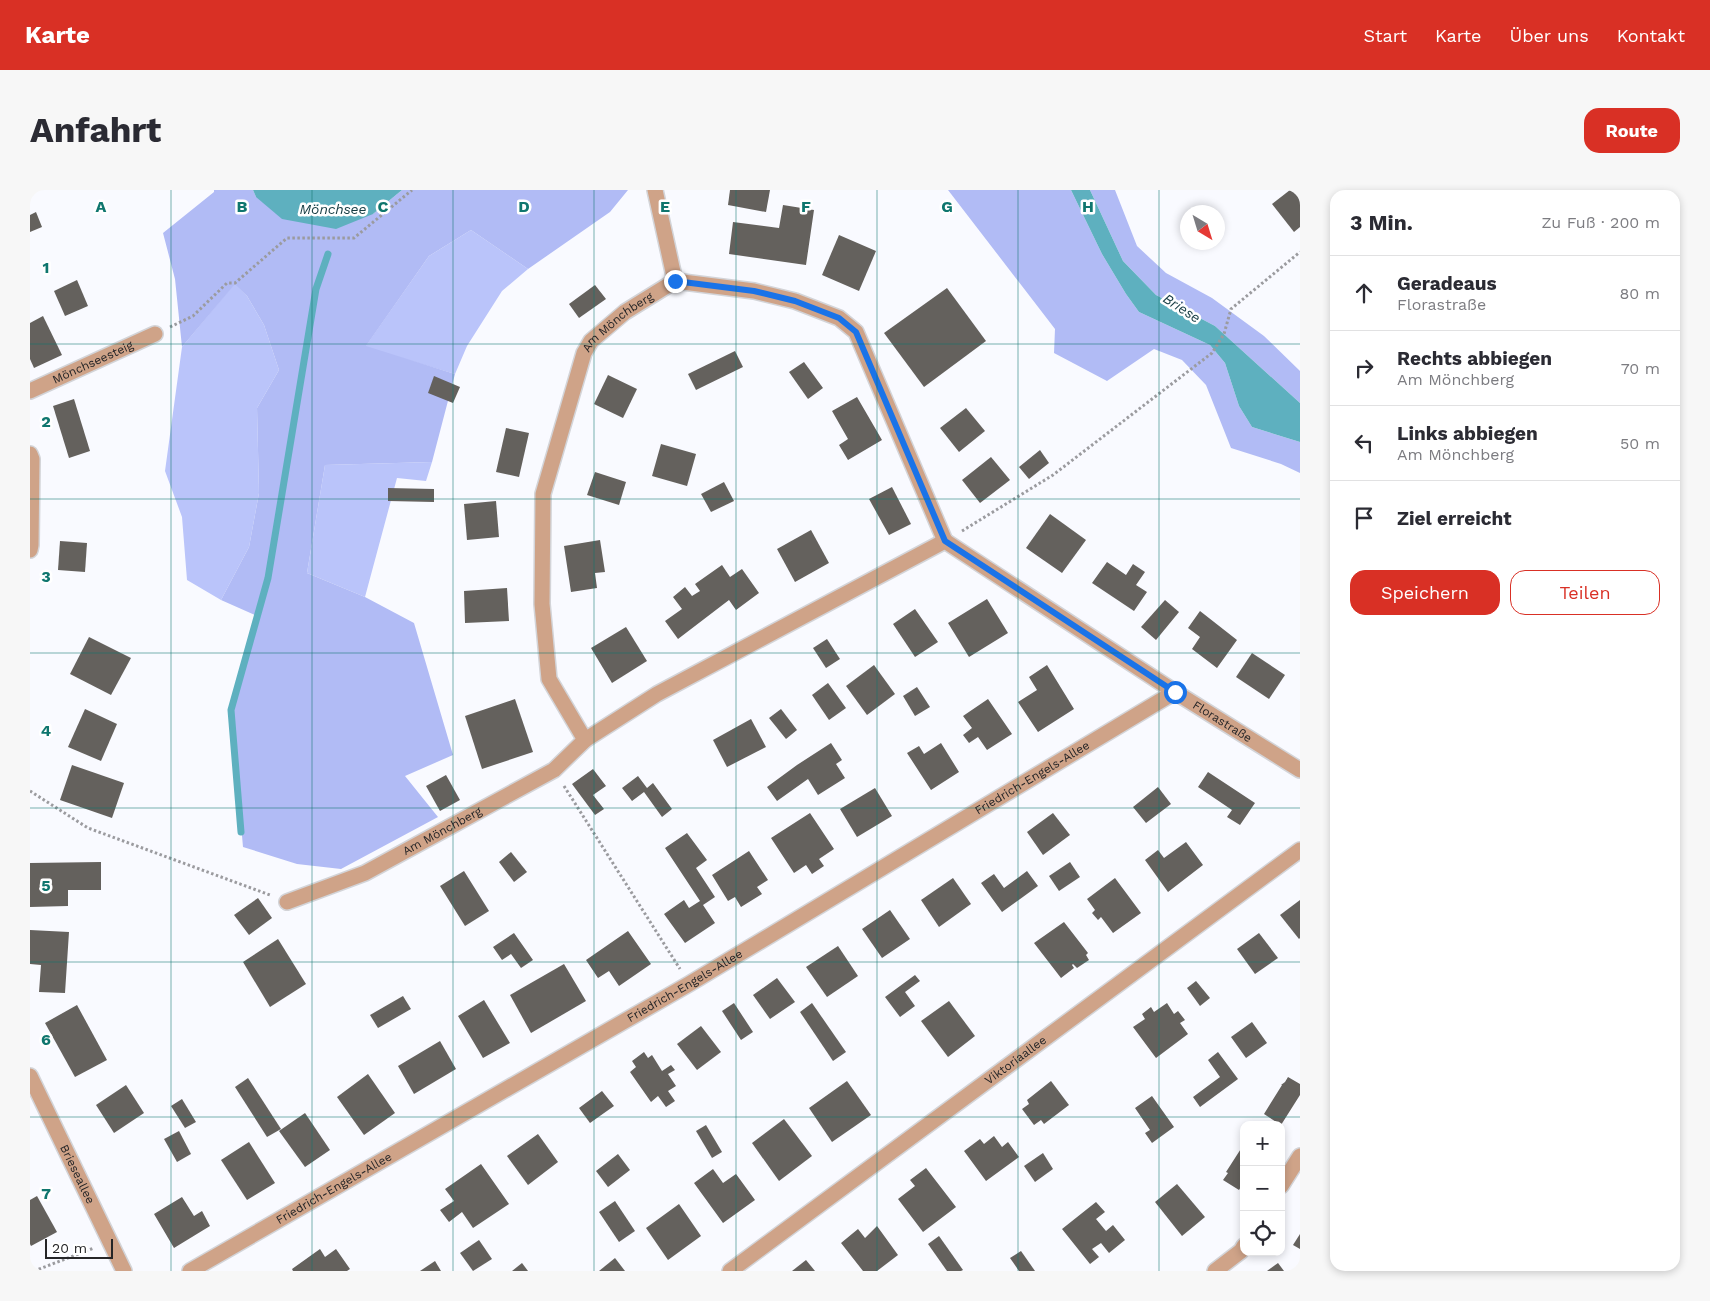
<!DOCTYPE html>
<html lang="de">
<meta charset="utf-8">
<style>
body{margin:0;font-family:"Work Sans",sans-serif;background:#f7f7f7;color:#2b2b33}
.controls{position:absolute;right:15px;bottom:15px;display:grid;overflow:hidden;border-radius:10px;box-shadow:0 2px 8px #0003}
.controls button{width:45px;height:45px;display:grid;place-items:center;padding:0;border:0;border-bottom:1px solid #e1e1e2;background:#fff;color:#2b2b33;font:25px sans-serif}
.compass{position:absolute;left:1150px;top:15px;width:45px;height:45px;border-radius:50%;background:#fff;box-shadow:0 2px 8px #0003;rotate:142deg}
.scale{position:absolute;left:15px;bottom:12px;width:68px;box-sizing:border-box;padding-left:5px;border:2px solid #252527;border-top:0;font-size:14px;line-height:18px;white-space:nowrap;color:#252527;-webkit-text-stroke:4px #fff;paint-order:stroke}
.stop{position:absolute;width:15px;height:15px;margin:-11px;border:4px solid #1a73e8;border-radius:50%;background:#fff}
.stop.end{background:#1a73e8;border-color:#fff;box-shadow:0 1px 5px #0008}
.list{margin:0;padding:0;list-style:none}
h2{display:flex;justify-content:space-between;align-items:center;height:65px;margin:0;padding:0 20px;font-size:21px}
h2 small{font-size:16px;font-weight:400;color:#7c7c81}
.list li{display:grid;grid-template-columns:32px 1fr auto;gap:15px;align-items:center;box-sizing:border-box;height:75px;padding:0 20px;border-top:1px solid #e1e1e2}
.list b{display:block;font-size:19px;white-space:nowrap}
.list p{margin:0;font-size:16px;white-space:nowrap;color:#7c7c81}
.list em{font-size:16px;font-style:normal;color:#7c7c81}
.actions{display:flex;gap:10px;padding:15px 20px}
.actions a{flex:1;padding:11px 0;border:1px solid #d93025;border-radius:15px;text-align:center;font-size:18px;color:#d93025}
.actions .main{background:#d93025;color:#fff}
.icon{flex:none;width:28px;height:28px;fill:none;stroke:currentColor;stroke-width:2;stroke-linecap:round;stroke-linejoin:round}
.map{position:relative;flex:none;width:1270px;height:1081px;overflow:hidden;border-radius:15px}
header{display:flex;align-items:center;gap:30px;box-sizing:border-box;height:70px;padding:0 25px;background:#d93025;color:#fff}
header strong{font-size:24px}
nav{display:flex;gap:28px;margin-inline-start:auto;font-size:18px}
.intro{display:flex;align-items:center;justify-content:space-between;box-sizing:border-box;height:120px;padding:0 30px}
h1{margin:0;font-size:35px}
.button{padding:12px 22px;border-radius:15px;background:#d93025;color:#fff;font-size:18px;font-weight:700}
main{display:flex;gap:30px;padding:0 30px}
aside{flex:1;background:#fff;border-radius:15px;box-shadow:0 2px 8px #0003}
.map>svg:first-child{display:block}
.green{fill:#bac4fa}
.forest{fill:#b1bbf5}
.water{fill:#5eb0bf}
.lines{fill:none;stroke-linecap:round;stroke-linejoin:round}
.stream{stroke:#5eb0bf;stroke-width:7}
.building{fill:#64615d}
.minor-casing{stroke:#d3d4d8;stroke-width:18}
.path{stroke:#9b9b9f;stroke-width:3;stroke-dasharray:2.5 2.5;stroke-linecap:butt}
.minor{stroke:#cfa388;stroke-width:15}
.route{stroke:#1a73e8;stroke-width:6}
.grid{fill:none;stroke:#0f766e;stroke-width:1;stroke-opacity:0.55}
.labels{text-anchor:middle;stroke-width:5;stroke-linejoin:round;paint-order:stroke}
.street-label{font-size:12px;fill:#252527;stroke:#fff}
.water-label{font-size:14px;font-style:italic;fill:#143b42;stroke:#fff}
.grid-label{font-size:16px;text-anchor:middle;font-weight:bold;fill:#0f766e;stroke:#fff;stroke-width:5;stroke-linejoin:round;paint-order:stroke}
</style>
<header>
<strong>Karte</strong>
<nav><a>Start</a><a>Karte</a><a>Über uns</a><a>Kontakt</a></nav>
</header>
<div class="intro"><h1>Anfahrt</h1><a class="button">Route</a></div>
<main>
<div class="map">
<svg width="1270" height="1081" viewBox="0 0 1270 1081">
<rect width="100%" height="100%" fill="#f9faff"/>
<g class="green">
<polygon points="441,40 498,79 472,101 437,156 425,184 335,157 399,66"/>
<polygon points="205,93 217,106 234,135 249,180 227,218 229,303 219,357 191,410 157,390 152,327 135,281 152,157"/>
<polygon points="402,272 396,291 367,288 335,407 277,383 295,275"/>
</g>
<g class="forest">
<polygon points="184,0 223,0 226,7 343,24 372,0 598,0 580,22 498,79 441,40 399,66 336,156 425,184 402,272 295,275 277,383 335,407 384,433 423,565 375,586 408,627 311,679 267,674 213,657 201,520 227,426 191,410 219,357 229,303 227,218 249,180 234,135 217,106 205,94 152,157 145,89 133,43 184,2"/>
<polygon points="918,0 1041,0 1072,64 1096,104 1109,122 1180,155 1195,173 1209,216 1222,237 1270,252 1270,283 1251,274 1201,258 1176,195 1152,170 1124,159 1077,191 1024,163 1025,139"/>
<polygon points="1060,0 1085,0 1107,56 1136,83 1182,108 1234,146 1270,181 1270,213 1185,136 1126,105 1093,71"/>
</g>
<g class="water">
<polygon points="223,0 372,0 343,24 306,39 252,29 226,7"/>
<polygon points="1041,0 1060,0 1093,71 1126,105 1185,136 1270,213 1270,252 1222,237 1209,216 1195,173 1180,155 1109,122 1096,104 1072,64"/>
</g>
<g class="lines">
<polyline class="stream" points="211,642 201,520 238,388 286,99 298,64"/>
</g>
<g class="building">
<polygon points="700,0 740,0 736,22 698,15"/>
<polygon points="1260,0 1270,0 1270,37 1264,42 1242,14"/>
<polygon points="753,15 784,20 776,75 699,64 703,32 749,38"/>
<polygon points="6,22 12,37 0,42 0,25"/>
<polygon points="809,45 846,61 829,101 792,85"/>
<polygon points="47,90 58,116 35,126 24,101"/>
<polygon points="565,95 576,109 549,128 539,114"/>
<polygon points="917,98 956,151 894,197 854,143"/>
<polygon points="13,126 32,165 4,178 0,169 0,133"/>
<polygon points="705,161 713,177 666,200 658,184"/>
<polygon points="774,172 793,198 778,209 759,182"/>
<polygon points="578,185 607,199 593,228 564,214"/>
<polygon points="404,186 430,197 423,213 398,203"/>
<polygon points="827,207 852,250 818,270 809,255 818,249 802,221"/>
<polygon points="44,209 60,261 39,268 23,216"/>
<polygon points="936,218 955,241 929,262 910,238"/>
<polygon points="476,238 499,243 489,287 466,282"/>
<polygon points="631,254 666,264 657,296 622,286"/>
<polygon points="1010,260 1019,273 999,289 989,277"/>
<polygon points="961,267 980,290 950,313 932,290"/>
<polygon points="565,282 596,292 589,315 557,305"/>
<polygon points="694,292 704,311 681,322 671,304"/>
<polygon points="862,297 881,334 859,345 839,309"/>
<polygon points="358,298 404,299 404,312 358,311"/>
<polygon points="466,311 469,347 437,350 434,314"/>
<polygon points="1020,324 1056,350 1032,383 996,358"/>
<polygon points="781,340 799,373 765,392 747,359"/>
<polygon points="570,350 575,382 565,383 567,398 541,402 534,356"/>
<polygon points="30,351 57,353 55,382 28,380"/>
<polygon points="1077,372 1096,385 1103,374 1115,382 1106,395 1117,402 1104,421 1062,393"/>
<polygon points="692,375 700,387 712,379 729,403 706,420 699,410 648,449 635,431 652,419 643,407 655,397 662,406 670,401 665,394"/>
<polygon points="477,398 479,431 435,433 434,401"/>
<polygon points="957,409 978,443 939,467 918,433"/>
<polygon points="1135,410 1149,422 1126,450 1111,437"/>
<polygon points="885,419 908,452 885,467 863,434"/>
<polygon points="1170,421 1207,450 1187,478 1162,459 1170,447 1158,438"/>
<polygon points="596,437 617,471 582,493 561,458"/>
<polygon points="59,447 101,468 81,505 40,484"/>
<polygon points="797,449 810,469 796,478 783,458"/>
<polygon points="1222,463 1255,485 1239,509 1206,487"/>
<polygon points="844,475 865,504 837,525 816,496"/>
<polygon points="1017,475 1044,519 1008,542 988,512 1007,500 999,487"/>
<polygon points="798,493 816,518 799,530 782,505"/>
<polygon points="887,497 900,517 885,526 873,506"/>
<polygon points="485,509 503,562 452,579 435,526"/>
<polygon points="958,509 982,544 957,560 948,547 939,553 933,545 942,538 933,526"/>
<polygon points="55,519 87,534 71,571 38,557"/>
<polygon points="751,519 767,540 756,549 739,528"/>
<polygon points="721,529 736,557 697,577 683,550"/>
<polygon points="801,553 812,570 806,574 815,588 788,605 778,589 747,611 737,597 767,575"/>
<polygon points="911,553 929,582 901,600 877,563 889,556 894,564"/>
<polygon points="42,575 94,593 82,628 30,610"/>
<polygon points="563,579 576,596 563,605 574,619 565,625 542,594"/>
<polygon points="1178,582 1225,613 1210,635 1197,627 1202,620 1168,597"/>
<polygon points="416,585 430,610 410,621 396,596"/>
<polygon points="608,586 617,598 623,593 642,619 632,627 614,602 602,611 592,598"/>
<polygon points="1128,597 1141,614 1116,633 1103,617"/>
<polygon points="845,598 862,626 827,647 810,619"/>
<polygon points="780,623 804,659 789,669 794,676 782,684 776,675 764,683 741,648"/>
<polygon points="1023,623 1040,645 1013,665 997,642"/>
<polygon points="657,643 677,670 666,678 685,707 673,715 685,733 655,753 634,724 654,710 659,718 670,711 635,658"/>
<polygon points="1156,652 1173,675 1138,702 1115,670 1128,660 1134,668"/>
<polygon points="719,661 738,690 727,697 732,704 711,717 705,707 698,711 682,685"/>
<polygon points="481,662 497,682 484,692 469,672"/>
<polygon points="71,672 71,700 38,700 38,716 0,717 0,673"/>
<polygon points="1040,672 1050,687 1029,701 1019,686"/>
<polygon points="434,681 459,721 435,736 410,696"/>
<polygon points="997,681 1008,696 972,722 951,693 964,684 974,698"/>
<polygon points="923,688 941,714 909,737 891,710"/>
<polygon points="1085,688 1111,723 1083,743 1071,727 1068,730 1062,723 1065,720 1057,709"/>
<polygon points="228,708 242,728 219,745 204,725"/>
<polygon points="1270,710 1270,748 1269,749 1250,725"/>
<polygon points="860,720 880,749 852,768 832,739"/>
<polygon points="1034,732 1058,763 1056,765 1059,770 1047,778 1043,774 1042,775 1044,778 1031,788 1004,753"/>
<polygon points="0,740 39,742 35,803 9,802 11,775 0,774"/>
<polygon points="598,741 621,774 589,796 579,781 568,788 556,770"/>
<polygon points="484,743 503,770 491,778 481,764 472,770 463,757"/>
<polygon points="1229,743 1248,768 1225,784 1207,759"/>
<polygon points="248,749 276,794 240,817 213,772"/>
<polygon points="808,756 828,786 797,807 776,777"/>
<polygon points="534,774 556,811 501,843 480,805"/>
<polygon points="885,785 890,791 875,802 885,816 870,827 855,807"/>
<polygon points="747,788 765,812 740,829 723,805"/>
<polygon points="1166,791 1180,808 1170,816 1157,798"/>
<polygon points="373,806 381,819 348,838 340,825"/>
<polygon points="454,810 480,853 453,868 428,826"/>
<polygon points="919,811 945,846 918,867 891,831"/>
<polygon points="704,813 723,842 711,850 692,821"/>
<polygon points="782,813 816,862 803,871 770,822"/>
<polygon points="1137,813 1144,824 1148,821 1155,830 1150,833 1158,844 1126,868 1103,837 1115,829 1112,824 1121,817 1124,822"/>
<polygon points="47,815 77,870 45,887 15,833"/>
<polygon points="1222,832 1237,853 1216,868 1201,847"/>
<polygon points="671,836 691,862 667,880 647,854"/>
<polygon points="410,851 426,879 384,904 368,876"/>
<polygon points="614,862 618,868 622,865 632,881 641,875 645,880 638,884 646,896 638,901 645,911 636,917 628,906 621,912 600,882 606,877 602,871"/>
<polygon points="1188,862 1208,889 1170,917 1163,907 1190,887 1178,870"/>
<polygon points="338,884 365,923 334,945 307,907"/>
<polygon points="1258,887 1270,894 1270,905 1251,935 1234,924 1252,895 1251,895 1255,892"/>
<polygon points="218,888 251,939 237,947 205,897"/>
<polygon points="817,891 841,925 802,952 779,918"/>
<polygon points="1021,891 1039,915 1014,934 1011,930 1004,935 992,919 999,914 997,910"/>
<polygon points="96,895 114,923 84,943 66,915"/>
<polygon points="572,901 584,916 560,933 549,918"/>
<polygon points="1122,906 1144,937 1122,953 1115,943 1120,940 1105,918"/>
<polygon points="152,909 166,932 155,938 141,916"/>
<polygon points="275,923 300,960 275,977 249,941"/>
<polygon points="754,929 782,966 749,991 722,953"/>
<polygon points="676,935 692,962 682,968 666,941"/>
<polygon points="149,941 161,964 147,972 134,949"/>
<polygon points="508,944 528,972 498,995 477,966"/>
<polygon points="964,946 972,957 978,952 989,967 956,991 934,961 950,949 954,954"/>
<polygon points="219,952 245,993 217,1010 191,970"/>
<polygon points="1214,954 1214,992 1209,1000 1193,990 1198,983 1196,982"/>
<polygon points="1013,963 1023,979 1005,992 994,976"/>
<polygon points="588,964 600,980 578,997 566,981"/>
<polygon points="451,974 479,1014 443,1038 432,1022 419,1032 410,1020 424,1011 415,999"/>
<polygon points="896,978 926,1017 893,1042 868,1009 885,996 880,990"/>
<polygon points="683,979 693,993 706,984 725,1010 693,1033 664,993"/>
<polygon points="1147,994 1175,1027 1152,1046 1125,1012"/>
<polygon points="7,1006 27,1042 1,1056 0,1054 0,1010"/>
<polygon points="152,1007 164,1026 172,1021 180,1036 144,1058 124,1024"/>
<polygon points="585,1011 605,1041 589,1052 569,1022"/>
<polygon points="1066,1012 1075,1022 1066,1029 1076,1041 1083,1035 1095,1050 1079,1063 1071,1053 1062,1059 1069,1067 1060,1074 1032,1039"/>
<polygon points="649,1014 671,1046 638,1070 616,1038"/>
<polygon points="847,1036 868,1065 847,1081 833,1081 811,1053 828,1039 835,1048"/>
<polygon points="1270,1044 1270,1059 1263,1055"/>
<polygon points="909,1046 933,1080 931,1081 917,1081 898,1054"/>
<polygon points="449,1050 462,1069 443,1081 430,1063"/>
<polygon points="290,1059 295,1067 306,1059 320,1079 317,1081 263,1081 262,1079"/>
<polygon points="991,1061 1005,1081 989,1081 980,1068"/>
<polygon points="585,1068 595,1081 569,1081"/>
<polygon points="776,1070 785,1081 762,1081"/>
<polygon points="405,1071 411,1081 390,1081"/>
<polygon points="492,1073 498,1081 482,1081"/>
<polygon points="1248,1073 1254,1081 1237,1081"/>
</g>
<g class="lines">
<defs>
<g id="minor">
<polyline points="625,0 645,91"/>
<path id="s1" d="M0,201L125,144"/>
<polyline points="0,264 2,269 1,355 0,360"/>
<path id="s2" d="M915,351L1145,502L1270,580"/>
<polyline points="555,550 627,504 915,351"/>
<path id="s3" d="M257,712L335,683L524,580L555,550L519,489L512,414L513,304L554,163L561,151L595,122L645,91L724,101L765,111L809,128L826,142L915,351"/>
<path id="s4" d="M0,886L94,1081"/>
<polyline points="1251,996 1270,966"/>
<path id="s5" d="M160,1081L659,794L1145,502"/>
<path id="s6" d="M700,1081L1270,660"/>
<polyline points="1185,1081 1211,1061 1214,1056"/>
</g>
</defs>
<use href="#minor" class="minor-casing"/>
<g class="path">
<polyline points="140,137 163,126 197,93 205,93 257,48 324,48 382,0"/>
<polyline points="932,341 1023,285 1182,163 1194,144 1201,119 1270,62"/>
<polyline points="534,596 650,779"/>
<polyline points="0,601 58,638 240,705"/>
<polyline points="4,1081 64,1058"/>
</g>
<use href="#minor" class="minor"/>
</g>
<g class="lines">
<polyline class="route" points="645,91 724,101 765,111 809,128 826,142 915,351 1145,502"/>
</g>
<path class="grid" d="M141,0V1081M282,0V1081M423,0V1081M564,0V1081M706,0V1081M847,0V1081M988,0V1081M1129,0V1081M0,154H1270M0,309H1270M0,463H1270M0,618H1270M0,772H1270M0,927H1270"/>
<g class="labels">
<g class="street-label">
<text dy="4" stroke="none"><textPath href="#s3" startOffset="791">Am Mönchberg</textPath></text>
<text dy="4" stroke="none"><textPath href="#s1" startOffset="69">Mönchseesteig</textPath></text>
<text dy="4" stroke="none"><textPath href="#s2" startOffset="331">Florastraße</textPath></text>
<text dy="4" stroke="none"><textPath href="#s5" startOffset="976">Friedrich-Engels-Allee</textPath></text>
<text dy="4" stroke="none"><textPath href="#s3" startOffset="171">Am Mönchberg</textPath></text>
<text dy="4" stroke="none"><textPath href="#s5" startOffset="571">Friedrich-Engels-Allee</textPath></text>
<text dy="4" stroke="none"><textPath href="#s6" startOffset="355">Viktoriaallee</textPath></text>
<text dy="4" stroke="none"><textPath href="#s4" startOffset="109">Brieseallee</textPath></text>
<text dy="4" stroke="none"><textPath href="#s5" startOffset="166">Friedrich-Engels-Allee</textPath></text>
</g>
<g class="water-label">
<text x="303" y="24">Mönchsee</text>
<text transform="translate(1152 118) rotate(33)" y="5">Briese</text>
</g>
</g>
<g class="grid-label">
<text x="71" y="22">A</text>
<text x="212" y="22">B</text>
<text x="353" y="22">C</text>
<text x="494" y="22">D</text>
<text x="635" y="22">E</text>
<text x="776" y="22">F</text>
<text x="917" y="22">G</text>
<text x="1058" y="22">H</text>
<text x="16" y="83">1</text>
<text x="16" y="237">2</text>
<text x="16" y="392">3</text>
<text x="16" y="546">4</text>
<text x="16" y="701">5</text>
<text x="16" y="855">6</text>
<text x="16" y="1009">7</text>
</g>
</svg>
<div class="controls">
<button>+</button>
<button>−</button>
<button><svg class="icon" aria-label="locate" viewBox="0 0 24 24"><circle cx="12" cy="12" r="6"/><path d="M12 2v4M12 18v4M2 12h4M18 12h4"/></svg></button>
</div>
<svg class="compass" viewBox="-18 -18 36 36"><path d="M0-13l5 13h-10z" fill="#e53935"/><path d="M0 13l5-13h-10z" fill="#7c7c81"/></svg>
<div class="scale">20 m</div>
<div class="stop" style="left:1145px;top:502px"></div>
<div class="stop end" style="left:645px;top:91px"></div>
</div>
<aside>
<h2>3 Min.<small>Zu Fuß · 200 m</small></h2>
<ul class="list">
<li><svg class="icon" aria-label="ahead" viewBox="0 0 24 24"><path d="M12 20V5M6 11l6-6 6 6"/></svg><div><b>Geradeaus</b><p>Florastraße</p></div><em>80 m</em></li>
<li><svg class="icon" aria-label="right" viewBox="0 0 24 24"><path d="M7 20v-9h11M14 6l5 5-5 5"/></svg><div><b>Rechts abbiegen</b><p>Am Mönchberg</p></div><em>70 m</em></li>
<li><svg class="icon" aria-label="left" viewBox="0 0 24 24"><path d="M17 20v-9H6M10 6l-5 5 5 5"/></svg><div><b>Links abbiegen</b><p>Am Mönchberg</p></div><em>50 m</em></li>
<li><svg class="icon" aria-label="arrive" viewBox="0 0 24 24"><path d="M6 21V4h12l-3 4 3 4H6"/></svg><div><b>Ziel erreicht</b></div></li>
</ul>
<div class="actions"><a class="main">Speichern</a><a>Teilen</a></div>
</aside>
</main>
